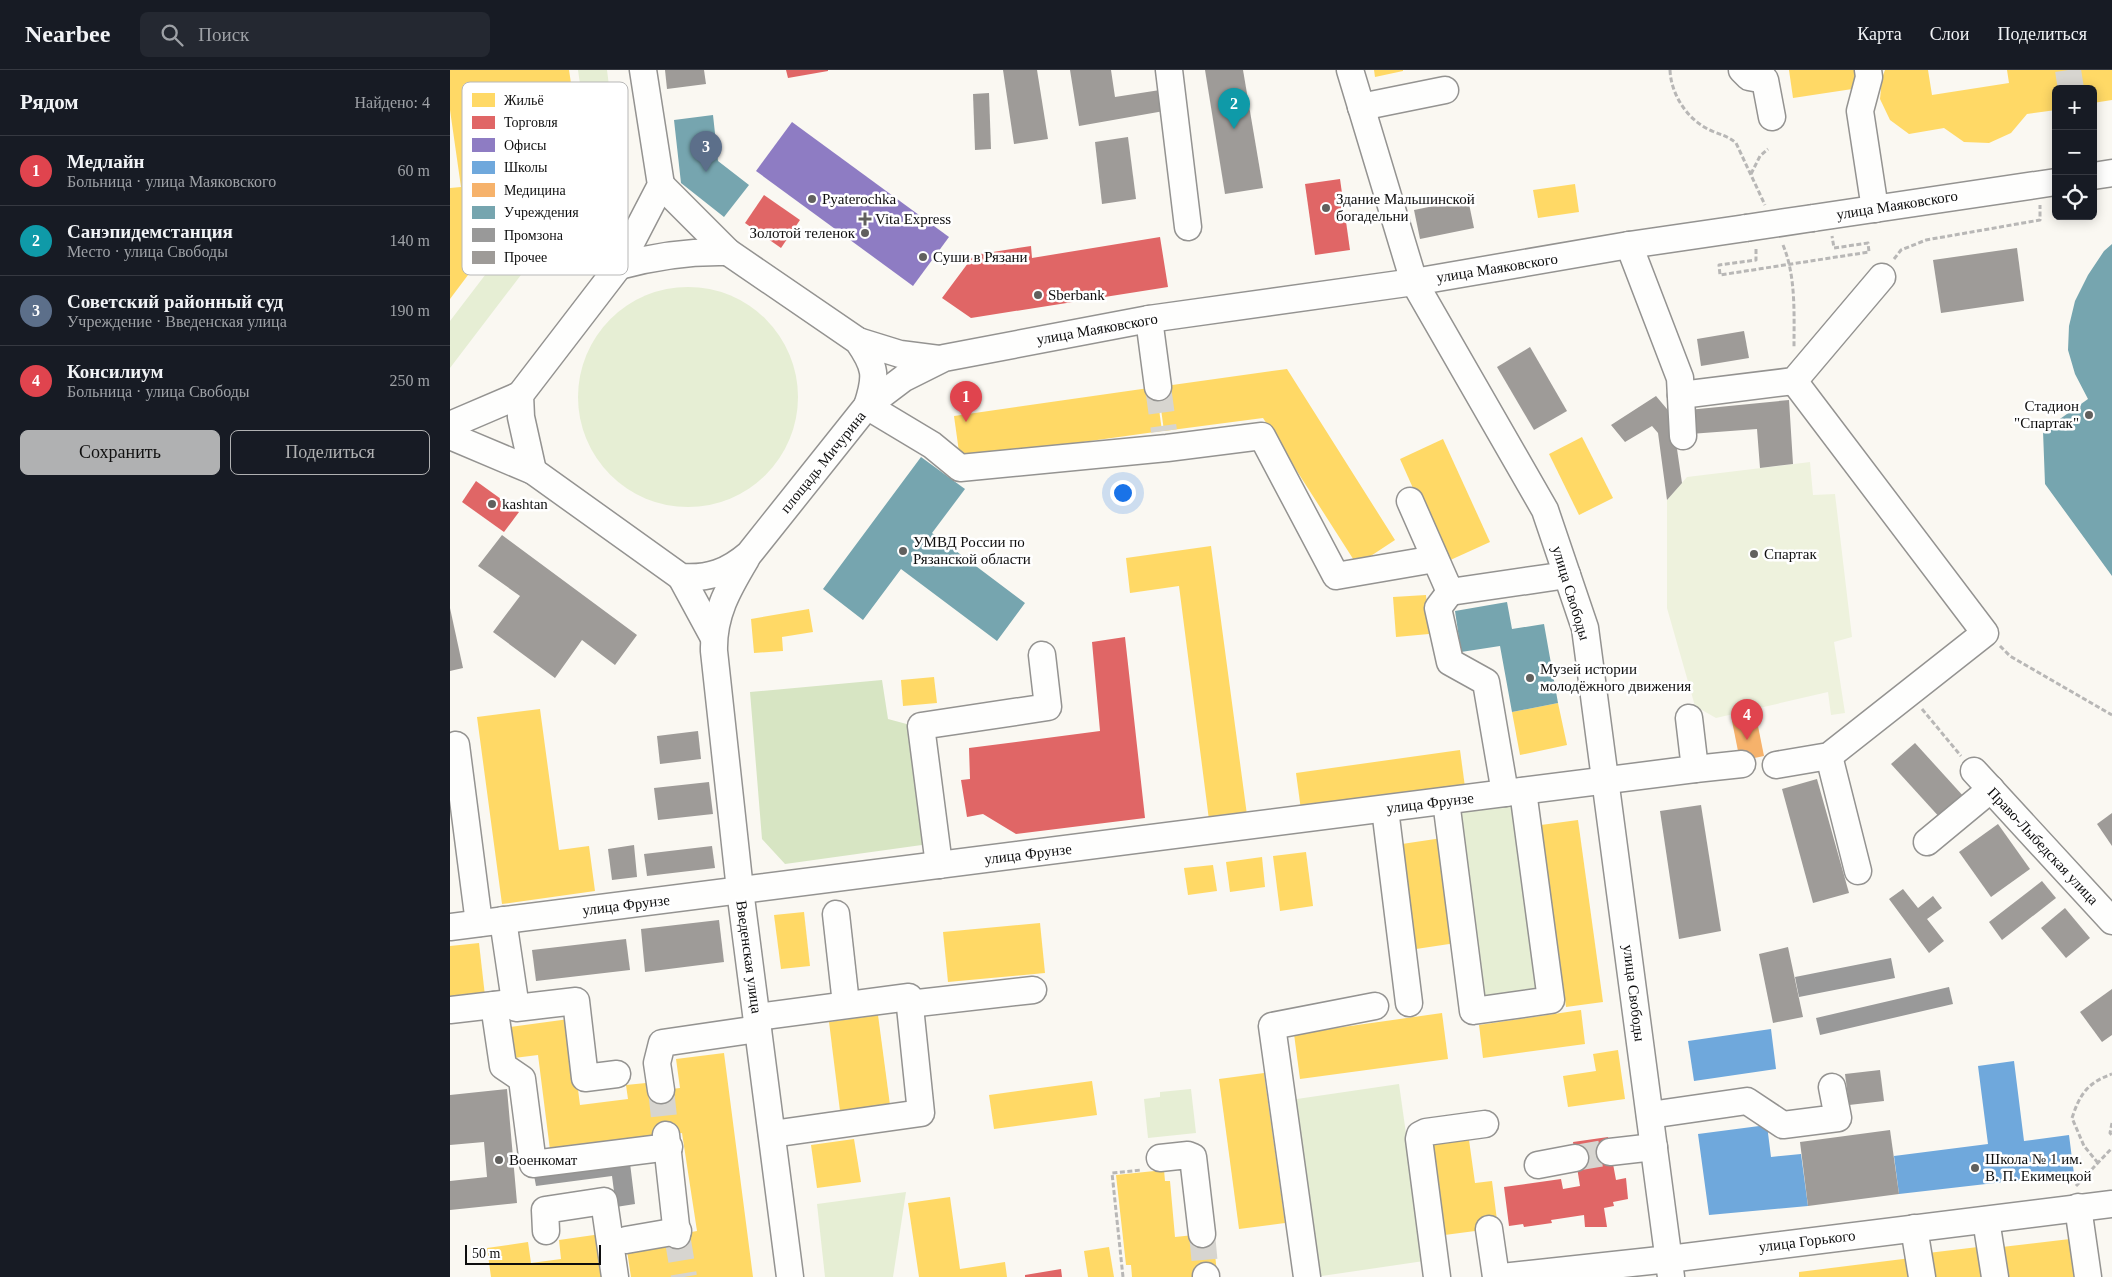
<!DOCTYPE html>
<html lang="ru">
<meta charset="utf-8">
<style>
body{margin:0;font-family:"Times New Roman",serif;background:#242831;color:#f1f3f6}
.controls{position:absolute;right:15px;top:15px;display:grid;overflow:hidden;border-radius:8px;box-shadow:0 2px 12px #0003}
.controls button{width:45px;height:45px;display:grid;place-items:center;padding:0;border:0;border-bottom:1px solid #363941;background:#171b24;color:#f1f3f6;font:25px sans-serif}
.scale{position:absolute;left:15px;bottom:12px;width:136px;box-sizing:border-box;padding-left:5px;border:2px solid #0e0e0e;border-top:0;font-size:14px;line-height:18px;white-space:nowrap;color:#0e0e0e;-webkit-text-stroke:4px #fff;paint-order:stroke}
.you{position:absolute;left:672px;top:422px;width:18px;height:18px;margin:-12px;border:4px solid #fff;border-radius:50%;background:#1a73e8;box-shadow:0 0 0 8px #1a73e833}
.badge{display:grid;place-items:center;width:32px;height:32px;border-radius:50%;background:#b0b1b2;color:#fff;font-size:16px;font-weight:700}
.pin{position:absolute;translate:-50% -41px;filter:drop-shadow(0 1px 2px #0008)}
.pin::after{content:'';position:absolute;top:26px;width:18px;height:15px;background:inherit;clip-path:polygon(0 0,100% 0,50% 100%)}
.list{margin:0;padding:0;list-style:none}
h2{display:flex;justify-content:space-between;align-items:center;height:65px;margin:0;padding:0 20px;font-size:21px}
h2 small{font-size:16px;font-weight:400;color:#9ea1a6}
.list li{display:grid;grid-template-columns:32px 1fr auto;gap:15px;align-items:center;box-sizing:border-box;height:70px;padding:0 20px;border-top:1px solid #363941}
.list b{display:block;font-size:19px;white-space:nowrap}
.list p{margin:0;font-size:16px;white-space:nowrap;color:#9ea1a6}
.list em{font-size:16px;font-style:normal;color:#9ea1a6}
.actions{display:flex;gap:10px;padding:15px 20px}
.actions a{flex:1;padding:11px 0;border:1px solid #b0b1b2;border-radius:8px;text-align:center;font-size:18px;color:#b0b1b2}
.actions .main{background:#b0b1b2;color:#111}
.icon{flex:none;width:28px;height:28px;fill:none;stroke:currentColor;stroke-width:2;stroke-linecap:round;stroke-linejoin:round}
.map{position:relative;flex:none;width:1662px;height:1207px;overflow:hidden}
header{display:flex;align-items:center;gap:30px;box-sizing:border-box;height:70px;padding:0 25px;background:#171b24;border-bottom:1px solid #363941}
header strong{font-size:24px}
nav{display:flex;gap:28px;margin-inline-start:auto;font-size:18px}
.search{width:350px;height:45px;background:#242831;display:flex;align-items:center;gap:12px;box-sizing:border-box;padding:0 18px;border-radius:8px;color:#9ea1a6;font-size:19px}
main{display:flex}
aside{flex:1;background:#171b24}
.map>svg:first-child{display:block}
.green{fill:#e6eed4}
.forest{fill:#d7e5c3}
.pitch{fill:#eef2dd}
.homes{fill:#ffd966}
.shops{fill:#e06666}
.offices{fill:#8e7cc3}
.schools{fill:#6fa8dc}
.health{fill:#f6b26b}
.public{fill:#76a5af}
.industry{fill:#999}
.building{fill:#9e9b98}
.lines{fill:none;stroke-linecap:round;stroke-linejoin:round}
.minor-tunnel{stroke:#d7d5d0;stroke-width:26;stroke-dasharray:26 13;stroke-linecap:butt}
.minor-casing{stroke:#949391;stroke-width:29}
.path{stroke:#b8b7b6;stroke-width:3;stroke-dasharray:5 2.5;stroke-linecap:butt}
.minor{stroke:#fefefd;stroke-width:26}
.minor-bridge-casing{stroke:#949391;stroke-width:29;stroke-linecap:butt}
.minor-bridge{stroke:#fefefd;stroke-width:26}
.poi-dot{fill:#61605e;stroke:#fff;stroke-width:2}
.labels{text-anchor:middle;stroke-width:5;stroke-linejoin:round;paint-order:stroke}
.poi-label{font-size:15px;fill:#0e0e0e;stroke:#fff;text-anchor:start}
.street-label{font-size:15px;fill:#0e0e0e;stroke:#fff}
.key{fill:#fff;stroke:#b7b7b7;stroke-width:1}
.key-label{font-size:14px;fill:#0e0e0e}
</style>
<header>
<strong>Nearbee</strong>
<div class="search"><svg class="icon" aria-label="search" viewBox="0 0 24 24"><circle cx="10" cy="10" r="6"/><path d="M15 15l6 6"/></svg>Поиск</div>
<nav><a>Карта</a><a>Слои</a><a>Поделиться</a></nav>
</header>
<main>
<aside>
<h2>Рядом<small>Найдено: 4</small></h2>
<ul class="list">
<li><span class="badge" style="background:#e0444e">1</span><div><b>Медлайн</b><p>Больница · улица Маяковского</p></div><em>60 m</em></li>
<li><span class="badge" style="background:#0f9aa8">2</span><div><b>Санэпидемстанция</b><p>Место · улица Свободы</p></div><em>140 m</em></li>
<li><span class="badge" style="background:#5c6f8a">3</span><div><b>Советский районный суд</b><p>Учреждение · Введенская улица</p></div><em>190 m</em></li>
<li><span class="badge" style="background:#e0444e">4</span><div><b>Консилиум</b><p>Больница · улица Свободы</p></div><em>250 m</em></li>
</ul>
<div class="actions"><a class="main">Сохранить</a><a>Поделиться</a></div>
</aside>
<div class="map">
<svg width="1662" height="1207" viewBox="0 0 1662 1207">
<rect width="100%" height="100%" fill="#faf8f2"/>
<g class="green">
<polygon points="128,0 157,0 167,79 0,298 0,251 138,70"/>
<circle cx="238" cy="327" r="110"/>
<polygon points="1072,730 1097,928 1027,937 1002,739"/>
<polygon points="949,1014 974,1191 865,1207 840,1030"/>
<polygon points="741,1019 746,1063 698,1068 694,1029 710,1027 710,1022"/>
<polygon points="456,1122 443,1207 375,1207 367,1134"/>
</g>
<polygon class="forest" points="432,610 438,649 464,656 479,774 335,794 312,769 300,622"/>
<polygon class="pitch" points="1360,392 1363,425 1385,424 1402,567 1384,572 1395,643 1381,645 1378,622 1266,648 1245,636 1217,538 1217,430 1237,407"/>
<g class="homes">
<polygon points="0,0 119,0 128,60 114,78 118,82 63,156 37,159 39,177 0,229 0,118 11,117 0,40"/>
<polygon points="924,0 953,0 953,1 925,7"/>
<polygon points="1339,0 1406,0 1409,18 1343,28"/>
<polygon points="1435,0 1478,0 1482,25 1559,13 1557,0 1662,0 1662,30 1643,33 1643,19 1606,19 1606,40 1577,44 1561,63 1539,73 1514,72 1494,58 1459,64 1440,50 1430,29 1432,8"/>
<polygon points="1125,114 1129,142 1088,148 1083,120"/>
<polygon points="837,299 945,470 907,495 813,348 714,361 708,317"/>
<polygon points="706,317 712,361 510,389 504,346"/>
<polygon points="1132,367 1163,428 1129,445 1099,384"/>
<polygon points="993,369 1040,472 996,492 950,389"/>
<polygon points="761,476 797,745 759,750 729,516 680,523 676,488"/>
<polygon points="976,525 979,564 946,567 943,527"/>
<polygon points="359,539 363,562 332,567 333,581 304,583 301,549"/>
<polygon points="484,607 487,633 453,636 451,610"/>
<polygon points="1108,633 1117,675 1070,685 1062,642"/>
<polygon points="90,639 109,780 139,776 145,821 52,834 27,647"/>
<polygon points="1010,680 1015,717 851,740 846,703"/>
<polygon points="1128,750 1153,932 1116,937 1091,755"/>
<polygon points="992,768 1006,873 966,879 952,774"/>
<polygon points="856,782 863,836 830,841 823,786"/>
<polygon points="812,787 815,817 780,822 776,792"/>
<polygon points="763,795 767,821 738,825 734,798"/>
<polygon points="354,842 360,896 331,899 324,845"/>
<polygon points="590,853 595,903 498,912 493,862"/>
<polygon points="29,873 35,926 0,930 0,876"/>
<polygon points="1131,940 1135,974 1033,988 1029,955"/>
<polygon points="992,943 998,989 850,1009 844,964"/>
<polygon points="428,945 440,1035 390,1041 379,952"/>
<polygon points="119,949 130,1035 178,1029 176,1015 196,1013 197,1022 230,1018 226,989 274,983 303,1207 181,1207 176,1174 247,1161 232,1063 100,1080 88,985 64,988 60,957"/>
<polygon points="1168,980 1175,1029 1118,1037 1113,1006 1146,1001 1143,984"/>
<polygon points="814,1003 835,1153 789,1159 769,1009"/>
<polygon points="642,1011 647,1045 544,1059 539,1025"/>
<polygon points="404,1069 411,1112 367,1118 361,1075"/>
<polygon points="1019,1070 1025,1113 1042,1111 1048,1158 987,1166 975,1076"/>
<polygon points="714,1100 715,1111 720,1111 725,1167 763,1163 767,1204 745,1207 682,1207 681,1195 676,1195 666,1105"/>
<polygon points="500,1127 510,1199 555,1192 557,1207 469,1207 458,1133"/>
<polygon points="151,1164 157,1207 41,1207 37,1178 78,1172 81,1193 111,1189 109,1170"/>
<polygon points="1620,1169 1624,1207 1556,1207 1552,1177"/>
<polygon points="659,1177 664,1207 638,1207 634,1181"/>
<polygon points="1528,1177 1531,1207 1481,1207 1478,1183"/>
<polygon points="1461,1188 1464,1207 1349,1207 1349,1202"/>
</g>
<g class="shops">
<polygon points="336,0 378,0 378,1 338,8"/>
<polygon points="890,109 900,180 865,185 855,114"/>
<polygon points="314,125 350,150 331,178 295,153"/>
<polygon points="710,167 718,217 521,248 492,228 524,185 581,176 582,188"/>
<polygon points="26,411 69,442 54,462 12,432"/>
<polygon points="675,567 695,748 566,764 533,744 517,747 511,710 520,709 519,678 650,661 642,572"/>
<polygon points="1158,1067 1166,1110 1176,1108 1178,1129 1163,1132 1164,1136 1154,1138 1157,1157 1135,1157 1134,1145 1101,1150 1102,1153 1074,1157 1073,1154 1059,1156 1054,1117 1111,1109 1113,1119 1130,1116 1123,1072"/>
<polygon points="611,1199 612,1207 575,1207 575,1205"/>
</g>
<polygon class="offices" points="342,52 499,167 463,216 306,101"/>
<g class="schools">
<polygon points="1321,959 1326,999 1244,1011 1238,971"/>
<polygon points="1564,991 1574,1071 1619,1065 1624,1104 1449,1124 1444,1086 1538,1074 1528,996"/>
<polygon points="1317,1055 1321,1087 1351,1084 1358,1136 1259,1145 1248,1064"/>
</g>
<polygon class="health" points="1306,646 1314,686 1290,691 1282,651"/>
<g class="public">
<polygon points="263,45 268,91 299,115 274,147 231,113 224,50"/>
<polygon points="1662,174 1662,506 1595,414 1593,361 1638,329 1625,304 1618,280 1619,256 1625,231 1638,205 1654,181"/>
<polygon points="471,387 515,419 482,463 575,533 547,571 451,499 413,550 373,519"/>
<polygon points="1057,532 1062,559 1094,554 1108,633 1062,642 1050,576 1011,582 1005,541"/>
</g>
<g class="industry">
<polygon points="1441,888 1445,908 1349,927 1345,907"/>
<polygon points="1499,917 1503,934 1370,965 1366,948"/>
<polygon points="179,1085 185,1134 166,1137 162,1106 86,1116 83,1100"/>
</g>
<g class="building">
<polygon points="215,0 254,0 256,14 217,19"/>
<polygon points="553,0 587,0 598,69 564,74"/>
<polygon points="620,0 661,0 665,27 710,20 714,41 629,56"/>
<polygon points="755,0 793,0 813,118 775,124"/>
<polygon points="539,23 541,79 525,80 523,24"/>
<polygon points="678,67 686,129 652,134 645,72"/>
<polygon points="1018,129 1024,158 970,169 964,140"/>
<polygon points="1567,178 1574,231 1491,243 1483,190"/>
<polygon points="1294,261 1299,288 1251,296 1247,269"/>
<polygon points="1080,277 1117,341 1084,360 1047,297"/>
<polygon points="1206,326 1222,345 1232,413 1217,430 1208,363 1202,356 1175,372 1161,355"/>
<polygon points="1339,330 1343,394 1310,398 1307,359 1240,364 1238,340"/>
<polygon points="52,465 187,565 165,595 132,570 105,608 43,562 70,526 28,496"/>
<polygon points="0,538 13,598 0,601"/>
<polygon points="248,661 251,689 210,694 207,666"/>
<polygon points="1465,673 1515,728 1492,750 1441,694"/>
<polygon points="1367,709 1399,823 1363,833 1332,719"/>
<polygon points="259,712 263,744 208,750 204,718"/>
<polygon points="1251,735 1271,861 1229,869 1210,741"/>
<polygon points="1662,743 1662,776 1647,754"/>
<polygon points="1548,754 1580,799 1541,827 1509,782"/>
<polygon points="184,775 187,807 162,810 158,779"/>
<polygon points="262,776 265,798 197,806 194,784"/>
<polygon points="1592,811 1606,828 1552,870 1539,852"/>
<polygon points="1453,819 1468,838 1483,826 1492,838 1477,849 1494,871 1479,883 1439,829"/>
<polygon points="1615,838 1640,868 1616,888 1591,858"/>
<polygon points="269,850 274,892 195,902 191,859"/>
<polygon points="176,869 180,900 86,911 82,880"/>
<polygon points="1338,877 1353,947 1323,953 1309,884"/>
<polygon points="1662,919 1662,965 1652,972 1630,942"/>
<polygon points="1430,1000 1434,1031 1399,1035 1395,1004"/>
<polygon points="57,1019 67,1133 0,1140 0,1111 37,1107 34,1072 0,1075 0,1025"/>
<polygon points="1440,1060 1449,1124 1358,1136 1350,1072"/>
</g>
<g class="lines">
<g class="minor-tunnel">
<polyline points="1618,0 1621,19"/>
<polyline points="708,317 714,361"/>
<polyline points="211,1020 216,1065"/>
<polyline points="1125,1088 1160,1082"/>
<polyline points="752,1164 756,1206"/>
<polyline points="227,1165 234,1207"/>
</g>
<defs>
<g id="minor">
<polyline points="719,0 738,157"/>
<polyline points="900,0 964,212 1095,440 1135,558 1221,1207"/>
<polyline points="1292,0 1299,7 1315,10 1322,47"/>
<polyline points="1418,0 1419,7 1410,41 1425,139"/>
<polyline points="911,37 995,20"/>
<polyline points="1643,106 1662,103"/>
<polyline points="1363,148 1606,112"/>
<polyline points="1179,175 1230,308 1233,366"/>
<path d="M169,196C205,186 240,181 278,182"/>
<polyline points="699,249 708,317"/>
<polyline points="408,271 450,284 489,289"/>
<polyline points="1231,325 1344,311 1432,207"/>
<polyline points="417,336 454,308 494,288 699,249 964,212 1179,175 1296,158"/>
<polyline points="417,336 482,375 510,398 717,378 812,366 886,506 985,489"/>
<polyline points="0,355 70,325"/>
<path d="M0,366L83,401L231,507C259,509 278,502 299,484L417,336C427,306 426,297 408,271L278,182L211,115"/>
<polyline points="83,401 71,347 70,325 169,196 211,115 193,0"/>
<polyline points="960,431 1000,522 1117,505"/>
<path d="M296,489C278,519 263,545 264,581L290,820L340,1207"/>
<polyline points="231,507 263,566"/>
<polyline points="1000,522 988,538 1000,592 1036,612 1055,723"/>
<polyline points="6,675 29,853"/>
<polyline points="1379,686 1408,801"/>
<polyline points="1326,695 1379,686 1535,563 1344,311"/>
<polyline points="1245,699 1292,694"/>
<polyline points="1524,701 1662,851"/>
<polyline points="996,731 1023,941 1101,930 1073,721"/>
<polyline points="935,739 959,933"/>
<polyline points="1477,772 1541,719"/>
<polyline points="489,795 471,656 598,637 592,585"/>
<polyline points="386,844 396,934"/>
<polyline points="53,850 66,938 126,931 135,1008 167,1004"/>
<polyline points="0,857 1245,699 1239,648"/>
<polyline points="459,934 583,920"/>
<polyline points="44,935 53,996 72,1009 83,1094 219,1077"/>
<polyline points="0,940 61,933"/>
<polyline points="307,947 459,927 471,1043 322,1064"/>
<polyline points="211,1020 207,993 212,973 308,959"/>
<polyline points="1200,1045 1297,1031 1333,1055 1388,1048 1382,1017"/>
<polyline points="216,1065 227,1165"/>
<polyline points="1160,1082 1204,1077"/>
<polyline points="710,1088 738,1085 743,1087 752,1164"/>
<polyline points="1088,1095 1125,1088"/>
<polyline points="1628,1137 1638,1207"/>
<polyline points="1536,1150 1545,1207"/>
<polyline points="1464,1158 1472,1207"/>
<polyline points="1039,1159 1046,1207"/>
<polyline points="96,1161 95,1140 154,1131 165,1207"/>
<polyline points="176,1170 228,1161"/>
<polyline points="756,1206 756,1207"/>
<polyline points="857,1207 822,956 925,936"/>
<polyline points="987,1207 969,1069 970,1065 976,1062 1035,1054"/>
<polyline points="1052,1207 1219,1189 1662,1134"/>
</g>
</defs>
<use href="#minor" class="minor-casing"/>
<g class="path">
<path d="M1220,0C1221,25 1238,51 1262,61C1271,65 1278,66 1286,73L1315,135"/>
<polyline points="1301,104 1310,86 1318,79"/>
<path d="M1333,175C1346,206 1344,244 1344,277"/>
<polyline points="1306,179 1306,190 1269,195 1270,205 1419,182 1418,173 1384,178 1382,166"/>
<polyline points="1444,189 1451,180 1476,170 1590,150 1590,135"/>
<polyline points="1550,576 1560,586 1662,645"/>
<polyline points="1472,639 1511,686"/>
<polyline points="1662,1053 1660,1063 1662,1065"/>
<path d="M1648,1093L1634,1076L1622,1048C1630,1024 1637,1013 1662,1004"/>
<polyline points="1626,1116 1662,1078"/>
<polyline points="673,1207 662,1103 691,1100"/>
</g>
<use href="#minor" class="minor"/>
<defs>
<polyline id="minor-bridge" points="1296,158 1363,148"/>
</defs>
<use href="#minor-bridge" class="minor-bridge-casing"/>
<use href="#minor-bridge" class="minor-bridge"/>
</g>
<g class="poi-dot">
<circle cx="362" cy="129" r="5"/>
<circle cx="876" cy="138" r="5"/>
<path d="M412.5 141.5h5v5h5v5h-5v5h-5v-5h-5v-5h5z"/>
<circle cx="415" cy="163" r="5"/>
<circle cx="473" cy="187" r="5"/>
<circle cx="588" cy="225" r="5"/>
<circle cx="1639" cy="345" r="5"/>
<circle cx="42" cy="434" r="5"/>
<circle cx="453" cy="481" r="5"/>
<circle cx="1304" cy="484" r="5"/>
<circle cx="1080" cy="608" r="5"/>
<circle cx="49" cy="1090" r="5"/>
<circle cx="1525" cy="1098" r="5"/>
</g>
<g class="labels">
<g class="poi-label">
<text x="372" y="134">Pyaterochka</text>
<text x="886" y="134">Здание Мальшинской<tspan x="886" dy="17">богадельни</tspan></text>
<text x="425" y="154">Vita Express</text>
<text x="405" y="168" text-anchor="end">Золотой теленок</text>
<text x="483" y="192">Суши в Рязани</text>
<text x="598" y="230">Sberbank</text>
<text x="1629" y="341" text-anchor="end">Стадион<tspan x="1629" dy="17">"Спартак"</tspan></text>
<text x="52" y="439">kashtan</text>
<text x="463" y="477">УМВД России по<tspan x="463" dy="17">Рязанской области</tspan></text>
<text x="1314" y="489">Спартак</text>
<text x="1090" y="604">Музей истории<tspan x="1090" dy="17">молодёжного движения</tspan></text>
<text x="1535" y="1094">Школа № 1 им.<tspan x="1535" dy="17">В. П. Екимецкой</tspan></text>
<text x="59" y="1095">Военкомат</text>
</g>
<g class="street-label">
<text transform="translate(1447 135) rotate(-9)" y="5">улица Маяковского</text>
<text transform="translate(1047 198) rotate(-9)" y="5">улица Маяковского</text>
<text transform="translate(647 259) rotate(-10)" y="5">улица Маяковского</text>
<text transform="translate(373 392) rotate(-51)" y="5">площадь Мичурина</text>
<text transform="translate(1121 523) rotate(73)" y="5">улица Свободы</text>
<text transform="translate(980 733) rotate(-7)" y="5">улица Фрунзе</text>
<text transform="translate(1593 776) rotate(47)" y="5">Право-Лыбедская улица</text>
<text transform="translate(578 784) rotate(-7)" y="5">улица Фрунзе</text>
<text transform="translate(176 835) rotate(-7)" y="5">улица Фрунзе</text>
<text transform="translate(299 887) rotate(82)" y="5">Введенская улица</text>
<text transform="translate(1184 923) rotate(83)" y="5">улица Свободы</text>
<text transform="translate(1357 1171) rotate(-7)" y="5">улица Горького</text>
</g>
</g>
<rect x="12" y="12" width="166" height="193" rx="8" class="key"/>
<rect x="22" y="23" width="23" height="14" fill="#ffd966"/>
<rect x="22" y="46" width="23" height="13" fill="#e06666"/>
<rect x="22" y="68" width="23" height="14" fill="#8e7cc3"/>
<rect x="22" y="91" width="23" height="13" fill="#6fa8dc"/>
<rect x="22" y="113" width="23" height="14" fill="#f6b26b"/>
<rect x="22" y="136" width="23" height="13" fill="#76a5af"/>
<rect x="22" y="158" width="23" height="14" fill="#999"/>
<rect x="22" y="181" width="23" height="13" fill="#9e9b98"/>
<g class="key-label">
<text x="54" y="35">Жильё</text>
<text x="54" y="57">Торговля</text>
<text x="54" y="80">Офисы</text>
<text x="54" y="102">Школы</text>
<text x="54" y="125">Медицина</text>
<text x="54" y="147">Учреждения</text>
<text x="54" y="170">Промзона</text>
<text x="54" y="192">Прочее</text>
</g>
</svg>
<div class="controls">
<button>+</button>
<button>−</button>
<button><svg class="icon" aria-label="locate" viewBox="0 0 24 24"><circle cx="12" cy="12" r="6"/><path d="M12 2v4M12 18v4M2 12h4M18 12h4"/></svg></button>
</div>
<div class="scale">50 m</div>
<div class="you"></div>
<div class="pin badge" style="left:516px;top:352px;background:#e0444e">1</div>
<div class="pin badge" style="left:784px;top:59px;background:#0f9aa8">2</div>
<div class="pin badge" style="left:256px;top:102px;background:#5c6f8a">3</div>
<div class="pin badge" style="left:1297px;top:670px;background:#e0444e">4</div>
</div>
</main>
